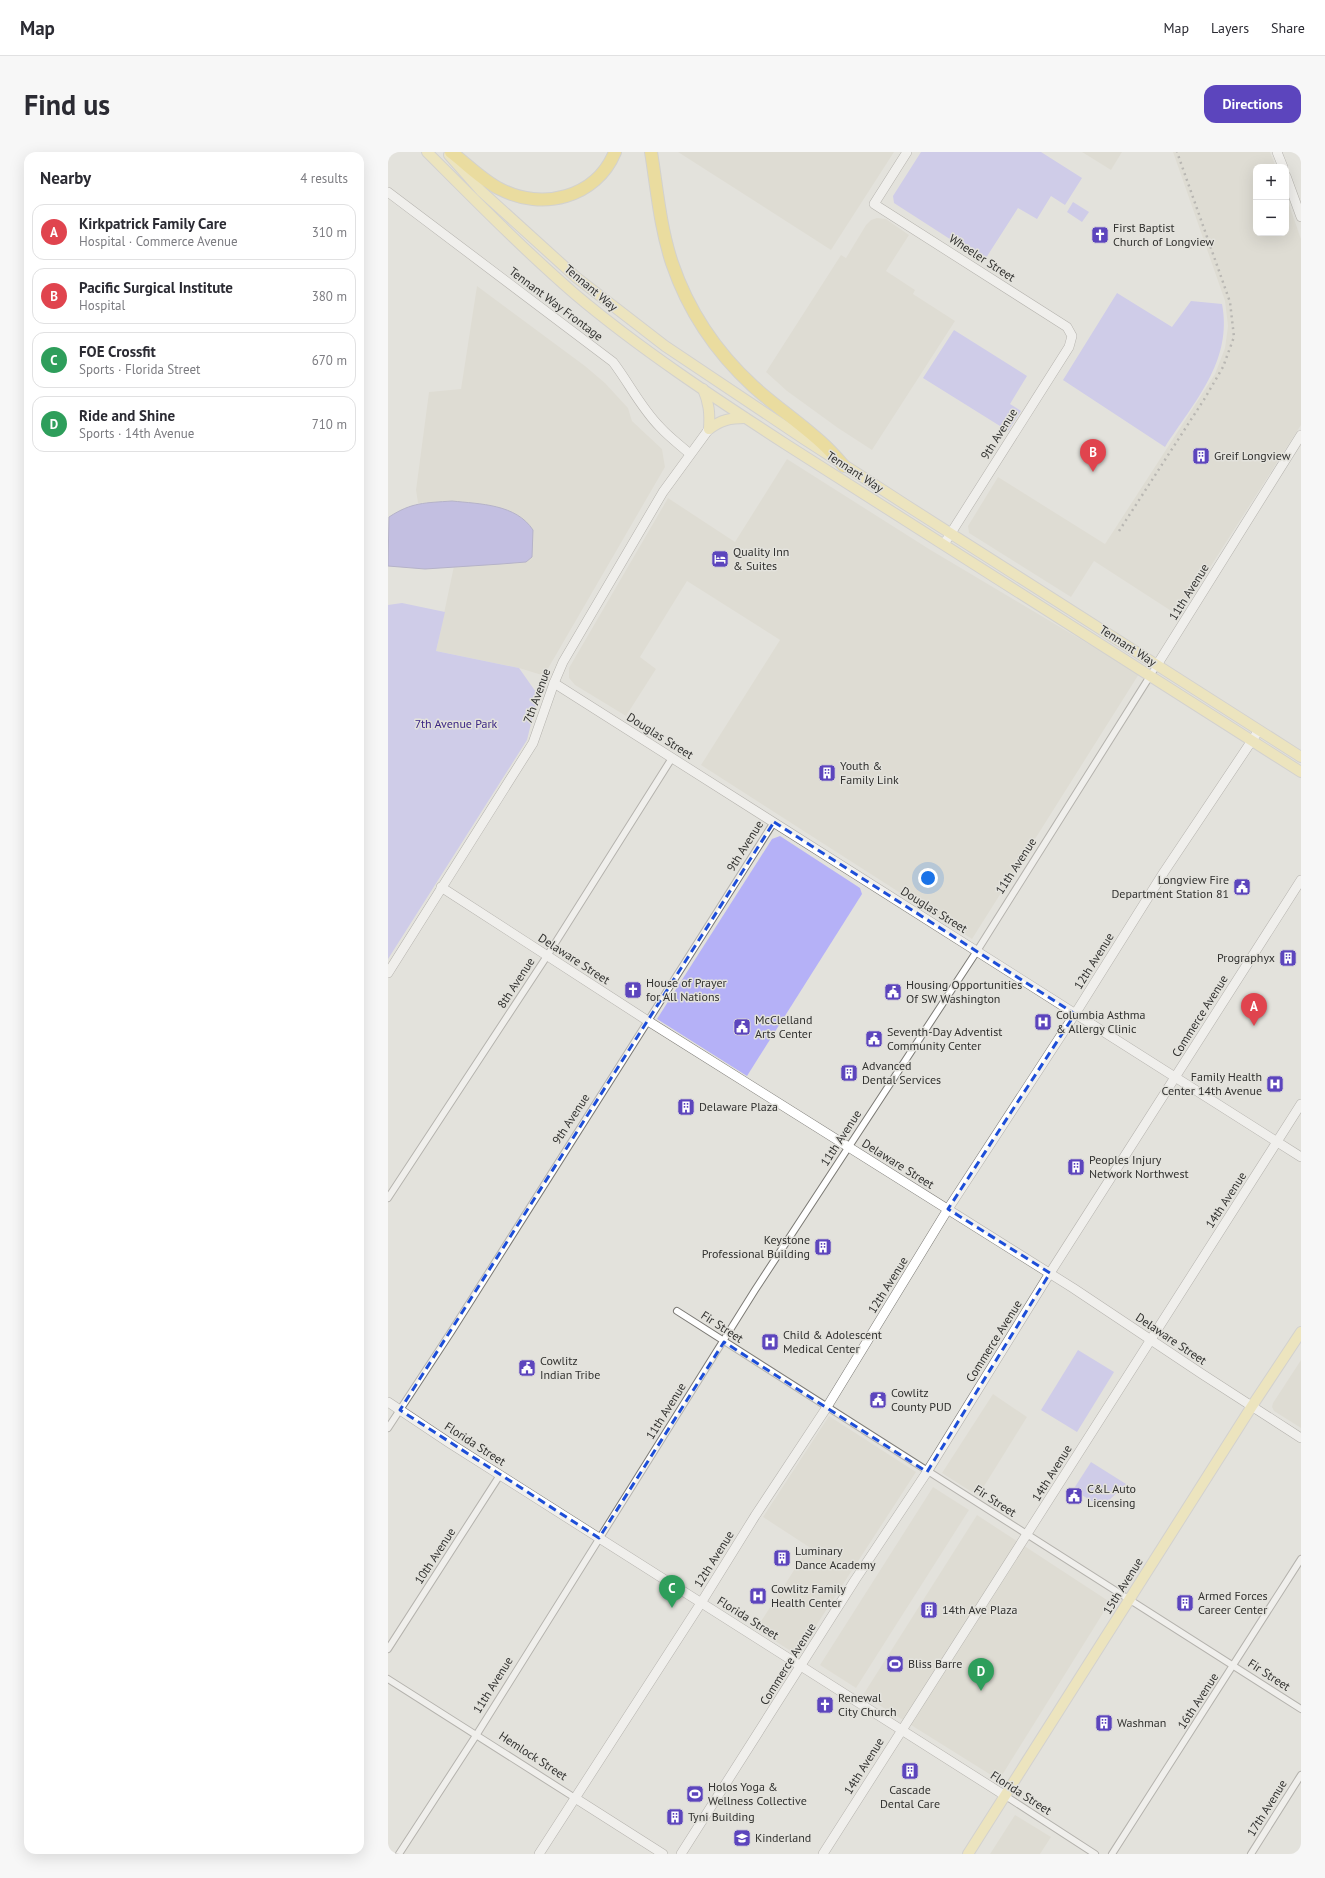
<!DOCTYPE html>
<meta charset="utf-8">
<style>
body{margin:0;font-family:"PT Sans",sans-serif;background:#f7f7f7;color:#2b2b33}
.controls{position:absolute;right:12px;top:12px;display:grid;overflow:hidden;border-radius:8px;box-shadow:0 4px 16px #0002}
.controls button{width:36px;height:36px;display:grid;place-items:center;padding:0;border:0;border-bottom:1px solid #e1e1e2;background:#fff;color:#2b2b33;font:20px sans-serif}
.you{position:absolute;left:540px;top:726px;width:14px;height:14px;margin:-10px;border:3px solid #fff;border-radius:50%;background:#1a73e8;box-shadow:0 0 0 6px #1a73e833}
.badge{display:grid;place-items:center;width:26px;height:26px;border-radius:50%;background:#5c45bd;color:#fff;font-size:13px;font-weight:700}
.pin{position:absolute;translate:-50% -33px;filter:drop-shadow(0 1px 2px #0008)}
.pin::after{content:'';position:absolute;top:21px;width:14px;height:12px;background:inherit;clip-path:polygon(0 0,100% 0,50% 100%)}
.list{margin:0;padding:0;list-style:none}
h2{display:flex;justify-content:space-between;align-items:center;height:52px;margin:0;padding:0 16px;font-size:17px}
h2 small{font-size:13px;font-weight:400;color:#7c7c81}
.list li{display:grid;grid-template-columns:26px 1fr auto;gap:12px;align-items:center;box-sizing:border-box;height:56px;margin:0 8px 8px;padding:0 8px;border:1px solid #e1e1e2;border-radius:12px}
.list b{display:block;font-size:15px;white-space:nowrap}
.list p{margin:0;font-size:13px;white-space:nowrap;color:#7c7c81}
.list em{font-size:13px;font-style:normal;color:#7c7c81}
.map{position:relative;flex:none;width:913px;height:1702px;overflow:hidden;border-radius:12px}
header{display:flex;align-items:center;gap:24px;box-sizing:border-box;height:56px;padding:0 20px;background:#fff;border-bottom:1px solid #e1e1e2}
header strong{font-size:19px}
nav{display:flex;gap:22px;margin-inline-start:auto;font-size:14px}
.intro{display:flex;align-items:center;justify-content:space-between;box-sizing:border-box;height:96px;padding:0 24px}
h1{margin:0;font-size:28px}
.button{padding:10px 18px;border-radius:12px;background:#5c45bd;color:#fff;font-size:14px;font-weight:700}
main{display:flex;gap:24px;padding:0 24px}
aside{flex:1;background:#fff;border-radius:12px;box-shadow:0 4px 16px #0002}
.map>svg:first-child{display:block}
.built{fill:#d8d6c8}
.green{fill:#b5b1f7}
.water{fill:#9c96e7;stroke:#7c78b0}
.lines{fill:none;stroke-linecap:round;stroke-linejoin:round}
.street-casing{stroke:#7c7a75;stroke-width:8}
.secondary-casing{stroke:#7c7a75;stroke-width:10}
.primary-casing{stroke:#bdbdbd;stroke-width:12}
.highway-casing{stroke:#bdbdbd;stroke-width:14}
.street{stroke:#fff;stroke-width:6}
.secondary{stroke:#fff;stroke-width:9}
.primary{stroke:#f7e69a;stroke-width:10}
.highway{stroke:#f1d556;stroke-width:12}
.rail{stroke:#858480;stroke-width:2.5;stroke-dasharray:2 4;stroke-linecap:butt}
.marked{fill:none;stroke:#1d4ed8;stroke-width:3;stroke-dasharray:8 5;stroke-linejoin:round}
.labels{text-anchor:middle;stroke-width:3;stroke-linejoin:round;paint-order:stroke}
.poi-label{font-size:12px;fill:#323230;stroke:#e3e2dc;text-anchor:start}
.street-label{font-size:12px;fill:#323230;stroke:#e3e2dc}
.park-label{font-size:12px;fill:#3b2684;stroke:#e3e2dc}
</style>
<header>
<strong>Map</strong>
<nav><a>Map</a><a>Layers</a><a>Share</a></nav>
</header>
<div class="intro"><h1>Find us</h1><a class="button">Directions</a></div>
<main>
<aside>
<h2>Nearby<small>4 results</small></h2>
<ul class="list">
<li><span class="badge" style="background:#e0444e">A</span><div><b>Kirkpatrick Family Care</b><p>Hospital · Commerce Avenue</p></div><em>310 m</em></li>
<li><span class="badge" style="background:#e0444e">B</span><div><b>Pacific Surgical Institute</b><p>Hospital</p></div><em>380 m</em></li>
<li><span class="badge" style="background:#2e9e5b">C</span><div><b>FOE Crossfit</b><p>Sports · Florida Street</p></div><em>670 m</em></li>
<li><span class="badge" style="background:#2e9e5b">D</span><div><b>Ride and Shine</b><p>Sports · 14th Avenue</p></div><em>710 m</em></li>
</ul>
</aside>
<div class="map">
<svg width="913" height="1702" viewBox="0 0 913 1702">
<rect width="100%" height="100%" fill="#e3e2dc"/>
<g class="built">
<polygon points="290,0 506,0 443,98"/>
<polygon points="694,0 734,0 723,18"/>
<polygon points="785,0 882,0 888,15 868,15 868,81 898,81 898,44 913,87 913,273 791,464 706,409 683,445 581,381 580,374 610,325 717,392 827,222 837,196 840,174 837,149"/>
<polygon points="489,66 498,67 521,83 498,119 527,138 525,142 567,169 484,298 450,276 399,239 378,220 453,103 458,106 478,73 483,68"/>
<polygon points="89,134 197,214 217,231 240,256 244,269 274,297 277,315 158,520 157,524 131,516 48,499 66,414 138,410 64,349 30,351 28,338 41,240 73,237"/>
<polygon points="399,307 541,397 751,522 584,787 313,613 392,488 299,429 252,505 268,517 238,564 187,533 181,526 181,516 280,346 347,390"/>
<polygon points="913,1208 913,1276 886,1259 884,1255 885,1251"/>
<polygon points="605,1242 639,1265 590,1344 554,1321"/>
<polygon points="441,1264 528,1320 409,1503 368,1477 421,1395 375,1365"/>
<polygon points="545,1335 581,1358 468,1536 432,1513"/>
<polygon points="589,1363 722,1450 611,1628 475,1543"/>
<polygon points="627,1663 663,1685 652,1702 602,1702"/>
</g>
<g class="green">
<polygon points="533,0 653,0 694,26 677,53 663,44 649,67 630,56 596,109 506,51 505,44"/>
<polygon points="685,50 701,60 694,70 679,60"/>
<path d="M729,141L784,175L803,149L834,152C845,209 806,250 777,295L675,228Z"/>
<polygon points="566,178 639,224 622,252 633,259 620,279 535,226"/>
<polygon points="14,451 57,460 48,499 131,516 150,543 139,588 0,807 0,453"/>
<polygon points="392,684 472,736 474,742 359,924 269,867 384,687"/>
<polygon points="690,1198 726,1220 689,1280 653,1258"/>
<polygon points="703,1310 738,1332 716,1353 704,1349 685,1338"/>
</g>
<path class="water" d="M64,349C92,352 128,352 145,378L144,405L138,410L113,412L37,417L0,414L1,365C24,350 37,351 64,349Z"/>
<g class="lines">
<defs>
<g id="street">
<polyline points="0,1046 159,804 284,606"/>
<polyline points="289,1159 913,1557"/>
<polyline points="0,1276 63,1180 386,670"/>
<polyline points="0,1497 112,1323"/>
<polyline points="0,1527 187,1646"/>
<polyline points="616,1643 707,1702"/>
<polyline points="11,1702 89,1582 367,1138 589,799 769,513"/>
<polyline points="724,1702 913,1407"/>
<polyline points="863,1702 913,1623"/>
</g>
<g id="secondary">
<polyline points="519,0 486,52 679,175 684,184 681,195 556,392"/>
<polyline points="889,0 895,15"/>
<polyline points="898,24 913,65"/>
<path d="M0,40L225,210C241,231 253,256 272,275C281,285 292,293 302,302"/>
<polyline points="769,513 913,283"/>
<polyline points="166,531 913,1005"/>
<polyline points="53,735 260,869 685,1136 814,1222 913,1286"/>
<polyline points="0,821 145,591 166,531 175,510 275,340 321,277"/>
<polyline points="0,1250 63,1292 616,1643"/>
<polyline points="187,1646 275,1702"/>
<polyline points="151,1702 313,1451 367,1364 439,1255 560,1057 687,862 776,720 871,578"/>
<polyline points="293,1702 467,1428 539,1320 662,1121 913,728"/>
<polyline points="435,1702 913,952"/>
</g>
<g id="primary">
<path d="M39,0C88,49 136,98 188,143C252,197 328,247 399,293L913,620"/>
<polyline points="61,3 93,39 189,126 277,194 416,287 518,353 913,605"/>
<path d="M315,237C321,251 322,261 321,277"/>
<path d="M321,277C333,268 342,266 357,266"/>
<polyline points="580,1702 864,1254 913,1180"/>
</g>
<g id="highway">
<path d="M63,0C79,12 94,28 112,37C154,59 208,46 227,0"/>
<path d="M263,0C269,37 272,75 284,111C300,158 328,200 365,234C387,254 411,270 433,290C441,297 449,306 456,314"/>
</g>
</defs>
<use href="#street" class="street-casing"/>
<use href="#secondary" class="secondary-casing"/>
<use href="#primary" class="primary-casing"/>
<use href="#highway" class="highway-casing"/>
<use href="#street" class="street"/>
<use href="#secondary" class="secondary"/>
<use href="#primary" class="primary"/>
<use href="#highway" class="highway"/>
<polyline class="rail" points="731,379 817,246 835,215 846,185 842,150 789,0"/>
</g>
<path d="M0 0H913V1702H0ZM386,670L687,862L560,1057L662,1121L539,1320L336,1190L211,1386L12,1258Z" fill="#e3e2dc" fill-opacity=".55" fill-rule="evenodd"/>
<path class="marked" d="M386,670L687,862L560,1057L662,1121L539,1320L336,1190L211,1386L12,1258Z"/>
<defs>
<symbol id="church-square" viewBox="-11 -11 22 22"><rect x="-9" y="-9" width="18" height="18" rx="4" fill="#5c45bd" stroke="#e3e2dc"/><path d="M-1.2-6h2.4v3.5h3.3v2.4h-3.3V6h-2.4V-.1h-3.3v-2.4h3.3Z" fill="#fff"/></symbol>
<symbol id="building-square" viewBox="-11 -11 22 22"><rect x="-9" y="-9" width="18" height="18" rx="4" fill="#5c45bd" stroke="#e3e2dc"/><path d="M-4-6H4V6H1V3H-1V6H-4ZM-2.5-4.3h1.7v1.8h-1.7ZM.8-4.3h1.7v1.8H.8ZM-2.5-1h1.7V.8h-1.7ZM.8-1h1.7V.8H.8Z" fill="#fff"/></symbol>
<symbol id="hotel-square" viewBox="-11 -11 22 22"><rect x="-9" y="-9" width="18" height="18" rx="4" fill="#5c45bd" stroke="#e3e2dc"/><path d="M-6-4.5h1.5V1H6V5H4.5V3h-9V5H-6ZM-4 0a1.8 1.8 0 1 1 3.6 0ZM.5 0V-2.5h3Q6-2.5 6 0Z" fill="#fff"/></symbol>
<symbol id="civic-square" viewBox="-11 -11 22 22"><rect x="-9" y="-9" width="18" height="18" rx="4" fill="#5c45bd" stroke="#e3e2dc"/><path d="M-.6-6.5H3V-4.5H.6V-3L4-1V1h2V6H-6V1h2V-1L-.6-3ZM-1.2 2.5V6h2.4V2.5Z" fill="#fff"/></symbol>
<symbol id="hospital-square" viewBox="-11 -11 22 22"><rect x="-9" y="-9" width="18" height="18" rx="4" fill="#5c45bd" stroke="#e3e2dc"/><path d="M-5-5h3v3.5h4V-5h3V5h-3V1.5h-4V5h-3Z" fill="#fff"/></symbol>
<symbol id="stadium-square" viewBox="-11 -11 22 22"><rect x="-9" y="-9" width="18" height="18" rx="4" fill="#5c45bd" stroke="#e3e2dc"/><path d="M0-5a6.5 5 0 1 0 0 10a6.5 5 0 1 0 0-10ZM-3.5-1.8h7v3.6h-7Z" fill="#fff"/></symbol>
<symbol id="school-square" viewBox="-11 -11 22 22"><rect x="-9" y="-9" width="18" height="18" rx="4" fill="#5c45bd" stroke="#e3e2dc"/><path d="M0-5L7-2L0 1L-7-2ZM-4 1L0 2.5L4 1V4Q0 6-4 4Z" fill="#fff"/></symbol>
</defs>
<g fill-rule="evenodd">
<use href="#church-square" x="702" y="73" width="20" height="20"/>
<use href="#building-square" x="803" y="294" width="20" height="20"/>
<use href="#hotel-square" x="322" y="397" width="20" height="20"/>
<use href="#building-square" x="429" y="611" width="20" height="20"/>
<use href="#civic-square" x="844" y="725" width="20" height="20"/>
<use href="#building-square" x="890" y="796" width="20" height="20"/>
<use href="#church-square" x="235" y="828" width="20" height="20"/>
<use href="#civic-square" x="495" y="830" width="20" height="20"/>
<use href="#hospital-square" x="645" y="860" width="20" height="20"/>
<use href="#civic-square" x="344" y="865" width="20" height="20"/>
<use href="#civic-square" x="476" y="877" width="20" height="20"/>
<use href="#building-square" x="451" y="911" width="20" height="20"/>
<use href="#hospital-square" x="877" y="922" width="20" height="20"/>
<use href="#building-square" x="288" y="945" width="20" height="20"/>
<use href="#building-square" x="678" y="1005" width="20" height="20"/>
<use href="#building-square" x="425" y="1085" width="20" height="20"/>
<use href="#hospital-square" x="372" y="1180" width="20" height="20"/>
<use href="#civic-square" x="129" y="1206" width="20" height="20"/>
<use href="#civic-square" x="480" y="1238" width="20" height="20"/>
<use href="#civic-square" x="676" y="1334" width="20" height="20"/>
<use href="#building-square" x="384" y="1396" width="20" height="20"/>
<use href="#hospital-square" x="360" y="1434" width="20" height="20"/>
<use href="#building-square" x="787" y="1441" width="20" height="20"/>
<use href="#building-square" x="531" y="1448" width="20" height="20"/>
<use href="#stadium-square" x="497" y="1502" width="20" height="20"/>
<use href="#church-square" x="427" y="1543" width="20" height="20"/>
<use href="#building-square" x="706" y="1561" width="20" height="20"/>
<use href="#building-square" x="512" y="1609" width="20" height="20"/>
<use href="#stadium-square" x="297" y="1632" width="20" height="20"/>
<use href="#building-square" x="277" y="1655" width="20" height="20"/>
<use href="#school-square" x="344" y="1676" width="20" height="20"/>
</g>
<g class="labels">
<g class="poi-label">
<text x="725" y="80">First Baptist<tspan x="725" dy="14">Church of Longview</tspan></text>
<text x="826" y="308">Greif Longview</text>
<text x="345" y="404">Quality Inn<tspan x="345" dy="14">&amp; Suites</tspan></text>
<text x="452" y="618">Youth &amp;<tspan x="452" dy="14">Family Link</tspan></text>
<text x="841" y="732" text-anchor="end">Longview Fire<tspan x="841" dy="14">Department Station 81</tspan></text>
<text x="887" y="810" text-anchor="end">Prographyx</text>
<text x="258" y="835">House of Prayer<tspan x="258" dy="14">for All Nations</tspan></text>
<text x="518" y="837">Housing Opportunities<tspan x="518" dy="14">Of SW Washington</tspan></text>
<text x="668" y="867">Columbia Asthma<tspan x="668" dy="14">&amp; Allergy Clinic</tspan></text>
<text x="367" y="872">McClelland<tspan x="367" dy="14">Arts Center</tspan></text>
<text x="499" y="884">Seventh-Day Adventist<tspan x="499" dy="14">Community Center</tspan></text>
<text x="474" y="918">Advanced<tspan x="474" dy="14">Dental Services</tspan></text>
<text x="874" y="929" text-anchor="end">Family Health<tspan x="874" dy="14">Center 14th Avenue</tspan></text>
<text x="311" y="959">Delaware Plaza</text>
<text x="701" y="1012">Peoples Injury<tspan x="701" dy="14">Network Northwest</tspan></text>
<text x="422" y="1092" text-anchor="end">Keystone<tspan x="422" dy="14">Professional Building</tspan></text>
<text x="395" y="1187">Child &amp; Adolescent<tspan x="395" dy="14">Medical Center</tspan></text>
<text x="152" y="1213">Cowlitz<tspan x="152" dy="14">Indian Tribe</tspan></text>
<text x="503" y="1245">Cowlitz<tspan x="503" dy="14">County PUD</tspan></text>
<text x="699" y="1341">C&amp;L Auto<tspan x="699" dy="14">Licensing</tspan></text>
<text x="407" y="1403">Luminary<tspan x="407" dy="14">Dance Academy</tspan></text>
<text x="383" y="1441">Cowlitz Family<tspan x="383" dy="14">Health Center</tspan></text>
<text x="810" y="1448">Armed Forces<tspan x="810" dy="14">Career Center</tspan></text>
<text x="554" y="1462">14th Ave Plaza</text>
<text x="520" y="1516">Bliss Barre</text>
<text x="450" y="1550">Renewal<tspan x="450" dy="14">City Church</tspan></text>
<text x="729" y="1575">Washman</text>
<text x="320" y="1639">Holos Yoga &amp;<tspan x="320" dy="14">Wellness Collective</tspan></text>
<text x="522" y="1642" text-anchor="middle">Cascade<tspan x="522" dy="14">Dental Care</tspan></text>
<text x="300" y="1669">Tyni Building</text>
<text x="367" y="1690">Kinderland</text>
</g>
<g class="street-label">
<text transform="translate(594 106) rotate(33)" y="4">Wheeler Street</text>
<text transform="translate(203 136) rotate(40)" y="4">Tennant Way</text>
<text transform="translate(168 152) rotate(37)" y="4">Tennant Way Frontage</text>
<text transform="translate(611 282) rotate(-58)" y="4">9th Avenue</text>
<text transform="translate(467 320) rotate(33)" y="4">Tennant Way</text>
<text transform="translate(801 440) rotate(-58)" y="4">11th Avenue</text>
<text transform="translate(740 494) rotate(33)" y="4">Tennant Way</text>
<text transform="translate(149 544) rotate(-70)" y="4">7th Avenue</text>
<text transform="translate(272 584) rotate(32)" y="4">Douglas Street</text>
<text transform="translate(357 694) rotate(-58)" y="4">9th Avenue</text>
<text transform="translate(628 714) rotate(-57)" y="4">11th Avenue</text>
<text transform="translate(546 758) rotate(32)" y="4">Douglas Street</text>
<text transform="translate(186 807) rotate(33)" y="4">Delaware Street</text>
<text transform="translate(706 809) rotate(-58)" y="4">12th Avenue</text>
<text transform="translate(128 831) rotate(-57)" y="4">8th Avenue</text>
<text transform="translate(812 864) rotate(-58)" y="4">Commerce Avenue</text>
<text transform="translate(183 967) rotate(-57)" y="4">9th Avenue</text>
<text transform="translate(453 986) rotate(-57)" y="4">11th Avenue</text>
<text transform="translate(510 1012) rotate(32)" y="4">Delaware Street</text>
<text transform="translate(838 1048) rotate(-57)" y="4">14th Avenue</text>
<text transform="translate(500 1133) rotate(-58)" y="4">12th Avenue</text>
<text transform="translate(334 1175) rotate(33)" y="4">Fir Street</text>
<text transform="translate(783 1187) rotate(34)" y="4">Delaware Street</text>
<text transform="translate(606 1189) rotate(-58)" y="4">Commerce Avenue</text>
<text transform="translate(278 1259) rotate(-58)" y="4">11th Avenue</text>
<text transform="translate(87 1292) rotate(33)" y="4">Florida Street</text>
<text transform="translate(664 1321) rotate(-58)" y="4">14th Avenue</text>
<text transform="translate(607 1349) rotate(33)" y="4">Fir Street</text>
<text transform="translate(47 1404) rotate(-57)" y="4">10th Avenue</text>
<text transform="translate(326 1407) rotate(-58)" y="4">12th Avenue</text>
<text transform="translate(735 1434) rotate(-58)" y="4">15th Avenue</text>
<text transform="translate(360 1466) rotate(32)" y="4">Florida Street</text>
<text transform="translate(400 1512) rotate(-58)" y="4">Commerce Avenue</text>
<text transform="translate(881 1523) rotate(33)" y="4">Fir Street</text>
<text transform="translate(105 1533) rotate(-58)" y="4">11th Avenue</text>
<text transform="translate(810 1549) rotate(-57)" y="4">16th Avenue</text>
<text transform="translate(145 1604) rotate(33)" y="4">Hemlock Street</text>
<text transform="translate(476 1614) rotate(-58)" y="4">14th Avenue</text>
<text transform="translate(633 1641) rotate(33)" y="4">Florida Street</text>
<text transform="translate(879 1656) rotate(-58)" y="4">17th Avenue</text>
</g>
<g class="park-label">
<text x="68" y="576">7th Avenue Park</text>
</g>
</g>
</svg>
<div class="controls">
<button>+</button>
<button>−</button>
</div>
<div class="you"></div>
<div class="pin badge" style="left:866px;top:874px;background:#e0444e">A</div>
<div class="pin badge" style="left:705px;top:320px;background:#e0444e">B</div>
<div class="pin badge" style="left:284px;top:1456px;background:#2e9e5b">C</div>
<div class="pin badge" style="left:593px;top:1539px;background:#2e9e5b">D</div>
</div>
</main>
